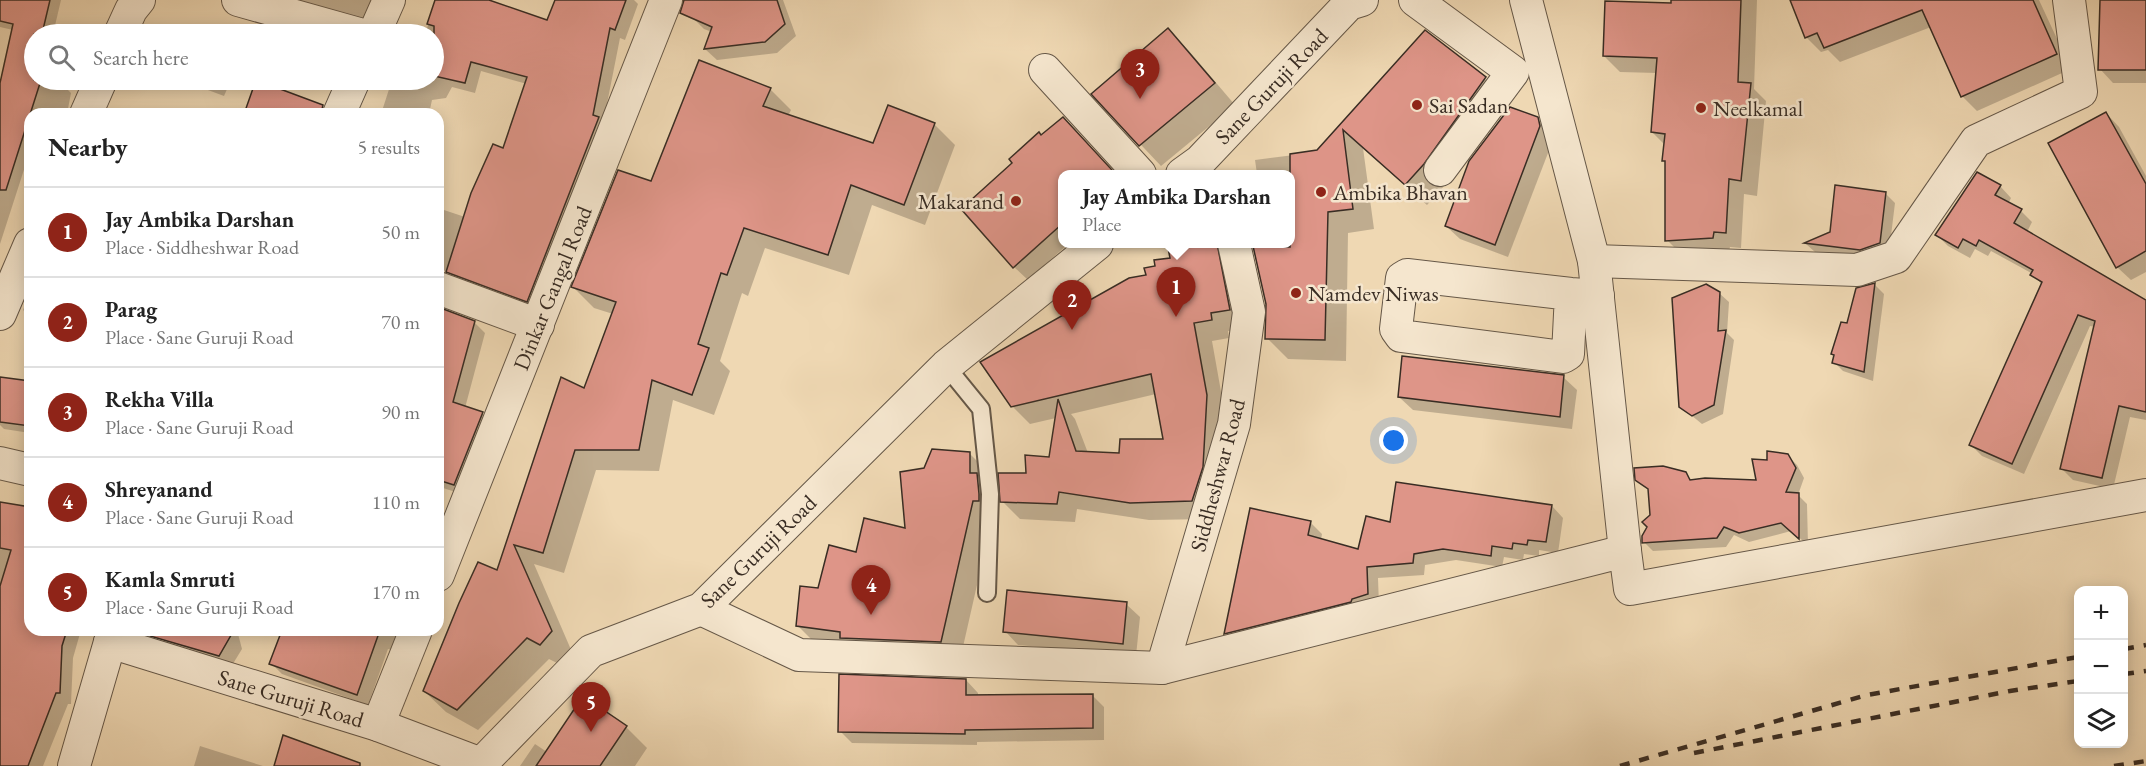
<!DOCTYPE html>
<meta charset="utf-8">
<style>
body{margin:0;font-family:"EB Garamond",serif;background:#f2f2f2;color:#222}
.controls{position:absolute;right:18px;bottom:18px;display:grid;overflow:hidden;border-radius:12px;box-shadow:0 3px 15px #0003}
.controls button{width:54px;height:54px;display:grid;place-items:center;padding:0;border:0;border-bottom:2px solid #e0e0e0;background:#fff;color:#222;font:30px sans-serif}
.you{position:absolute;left:1394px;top:441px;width:21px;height:21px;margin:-15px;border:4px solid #fff;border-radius:50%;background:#1a73e8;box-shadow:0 0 0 9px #1a73e833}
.badge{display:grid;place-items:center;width:39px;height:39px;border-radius:50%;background:#8f2418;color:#fff;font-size:20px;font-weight:700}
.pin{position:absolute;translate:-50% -50px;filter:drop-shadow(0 2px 3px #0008)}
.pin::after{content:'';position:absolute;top:32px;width:21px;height:18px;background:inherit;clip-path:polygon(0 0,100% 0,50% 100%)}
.popup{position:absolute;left:1058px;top:170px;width:237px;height:78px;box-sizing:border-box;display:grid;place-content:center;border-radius:12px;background:#fff;filter:drop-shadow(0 2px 4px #0005);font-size:20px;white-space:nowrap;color:#767676}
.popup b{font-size:22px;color:#222}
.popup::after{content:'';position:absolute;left:50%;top:100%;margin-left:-12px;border:12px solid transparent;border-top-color:#fff}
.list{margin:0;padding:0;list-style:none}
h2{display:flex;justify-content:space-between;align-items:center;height:78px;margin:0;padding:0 24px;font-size:26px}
h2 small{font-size:20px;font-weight:400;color:#767676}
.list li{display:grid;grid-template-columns:39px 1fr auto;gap:18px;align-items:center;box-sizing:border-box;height:90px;padding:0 24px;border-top:2px solid #e0e0e0}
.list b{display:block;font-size:22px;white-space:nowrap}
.list p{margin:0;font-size:20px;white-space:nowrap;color:#767676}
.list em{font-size:20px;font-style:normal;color:#767676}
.icon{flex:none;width:33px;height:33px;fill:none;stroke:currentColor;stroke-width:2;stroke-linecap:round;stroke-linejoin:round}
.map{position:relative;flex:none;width:2146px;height:766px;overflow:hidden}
.search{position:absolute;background:#fff;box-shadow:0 3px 15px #0003;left:24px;top:24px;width:420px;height:66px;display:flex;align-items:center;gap:15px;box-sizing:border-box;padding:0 21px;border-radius:33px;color:#767676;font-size:22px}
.panel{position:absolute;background:#fff;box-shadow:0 3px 15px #0003;left:24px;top:108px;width:420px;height:528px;border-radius:18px}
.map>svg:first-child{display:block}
.shadow{fill:#0003;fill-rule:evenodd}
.building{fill:#de9588;stroke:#392d24;stroke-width:1.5}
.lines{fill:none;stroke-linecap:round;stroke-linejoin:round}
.service-casing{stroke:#665848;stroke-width:20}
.minor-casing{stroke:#665848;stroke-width:34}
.service{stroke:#f5e6ce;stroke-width:16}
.minor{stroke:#f5e6ce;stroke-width:32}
.rail{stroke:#392d24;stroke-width:4.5;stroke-dasharray:10 10;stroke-linecap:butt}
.poi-dot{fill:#8f2418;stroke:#f5e6ce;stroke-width:2}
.labels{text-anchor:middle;stroke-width:5;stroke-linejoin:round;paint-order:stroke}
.street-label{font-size:22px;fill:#392d24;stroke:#f5e6ce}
.poi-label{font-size:22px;fill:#392d24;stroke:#f5e6ce;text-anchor:start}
</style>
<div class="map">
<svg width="2146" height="766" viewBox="0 0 2146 766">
<rect width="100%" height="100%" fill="#efd8b3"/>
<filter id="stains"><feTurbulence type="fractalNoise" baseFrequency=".00333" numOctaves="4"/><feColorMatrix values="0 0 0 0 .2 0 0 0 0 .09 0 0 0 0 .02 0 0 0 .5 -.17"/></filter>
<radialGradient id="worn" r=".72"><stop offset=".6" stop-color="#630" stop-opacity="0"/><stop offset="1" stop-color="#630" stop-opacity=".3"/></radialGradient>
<g class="shadow">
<polygon points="0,0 61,0 53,34 34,34 34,80 62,84 71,93 67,114 30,114 30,151 0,244 0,90 13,30 0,27"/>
<polygon points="290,0 388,0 377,31"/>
<polygon points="437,0 484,0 548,22 557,0 634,0 638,4 625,40 620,38 603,124 538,311 458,282 448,272 438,268 438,208 465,217 499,164 527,84 481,71 475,93 452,87 446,98 432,100 429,114 381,114 392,80 434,80 434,34 425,34"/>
<polygon points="697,0 783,0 796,36 777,53 717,60 705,49 712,32 704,29 692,17"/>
<polygon points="1672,0 1757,0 1754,89 1766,101 1757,196 1744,194 1741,248 1730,247 1728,254 1683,256 1667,240 1666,163 1664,160 1665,145 1652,132 1657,73 1620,72 1604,56 1672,5"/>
<polygon points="1792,0 2039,0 2071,69 1977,111 1962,96 1931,27 1840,62 1828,50 1821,52 1806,37"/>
<polygon points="2101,0 2146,0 2146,83 2113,83 2100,69"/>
<polygon points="1168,30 1189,51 1235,105 1161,166 1093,94"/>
<polygon points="1425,32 1485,79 1506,100 1445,185 1427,205 1363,148 1374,229 1348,233 1346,361 1288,359 1267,338 1268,304 1254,244 1290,244 1290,174 1257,174 1255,160 1318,152"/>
<polygon points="181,80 231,80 224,96"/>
<polygon points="770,89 791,110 788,116 874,145 934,124 955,145 925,225 872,205 849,275 765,248 748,296 742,293 720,361 730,371 714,415 673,400 659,471 596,470 564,573 534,564 572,652 561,665 549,659 478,730 446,712 424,691 498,572 584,390 613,314 594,308 573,287 652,183"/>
<polygon points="2106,113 2119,127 2146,176 2146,272 2131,280 2117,267"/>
<polygon points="1537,119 1551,133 1553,140 1508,257 1460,239 1446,226"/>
<polygon points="1077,132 1115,174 1062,174 1062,244 1068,244 1028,280 1014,267 1014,163 1041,137"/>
<polygon points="2000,186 2011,198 2008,204 2021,211 2032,222 2027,232 2146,301 2146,420 2130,417 2113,489 2073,480 2061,468 2095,327 2090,326 2024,474 1982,456 1971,445 2042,285 2033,274 1991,251 1988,256 1975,249 1970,258 1948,246 1937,235"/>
<polygon points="1886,194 1895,203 1889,252 1870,259 1815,252 1806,244 1831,233"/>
<path d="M1188,244H1231L1247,328L1228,331L1229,338L1212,341L1225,414L1210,519L1149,520L1077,509L1075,522L1020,519L1002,501L1028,475L1050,459L1056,418L1030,424L1012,406L1157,268L1172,259ZM1156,394L1164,441L1120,454L1088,453L1075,419L1071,414Z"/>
<polygon points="1875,285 1884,294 1873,381 1843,371 1834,362 1848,325"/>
<polygon points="30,293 30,316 23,310"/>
<polygon points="1719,293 1729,302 1727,333 1734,340 1723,414 1702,424 1680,406"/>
<polygon points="438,309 474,322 485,333 465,408 482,413 493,424 465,495 443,488 438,502"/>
<polygon points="1563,377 1577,390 1572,429 1413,410 1399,397"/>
<polygon points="30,382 30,433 4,429 0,425 0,388"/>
<polygon points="969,453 988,472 992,519 960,660 816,644 797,625 819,590 857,553 907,530 925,470"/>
<polygon points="1787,455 1797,465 1804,478 1798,495 1807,504 1808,545 1791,531 1749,542 1734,535 1726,547 1653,551 1644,542 1652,516 1650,491 1637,479 1685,474 1693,481 1758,482 1769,462"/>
<polygon points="0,504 30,508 30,630 81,630 73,658 71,704 68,704 43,766 0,766"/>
<polygon points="1552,506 1563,518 1558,553 1539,550 1539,556 1524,554 1523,560 1504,557 1502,567 1456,560 1425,565 1424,575 1378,578 1379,606 1238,645 1226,633 1310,522 1322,534 1321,540 1359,551 1391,524"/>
<polygon points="1126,604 1140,617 1136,656 1018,645 1005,631"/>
<polygon points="159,630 237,630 242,649 231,667 169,646 157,634"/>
<polygon points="283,630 399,630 392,650 388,649 368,705 282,674 271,663"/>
<polygon points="966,680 978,693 978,697 1092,695 1104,707 1104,740 977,742 977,745 852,743 840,731"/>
<polygon points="626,727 647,748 635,766 520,766 535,744 547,752"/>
<polygon points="200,746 263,766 194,766"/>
</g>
<g class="building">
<polygon points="0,0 50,0 42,34 34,34 33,76 34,80 41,80 6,190 0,190 0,83 13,24 0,21"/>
<polygon points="435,0 489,0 547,20 555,0 626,0 615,30 610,28 593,115 599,117 527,302 446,272 471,193 493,144 503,148 527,77 471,62 465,83 434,76 434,26 427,24"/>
<polygon points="684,0 777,0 785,24 765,42 704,49 712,27 680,13"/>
<polygon points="1671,0 1741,0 1738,82 1751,83 1741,181 1729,179 1726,233 1714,232 1713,238 1665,241 1665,161 1662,161 1665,134 1651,132 1657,58 1603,56 1605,1 1671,3"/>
<polygon points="1790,0 2033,0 2057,54 1961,97 1922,10 1824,48 1817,33 1805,38"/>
<polygon points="2100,0 2146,0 2146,70 2098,70"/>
<polygon points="1168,28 1215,83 1139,146 1091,94"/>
<polygon points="1425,30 1486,77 1424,164 1405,185 1343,130 1353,209 1328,212 1325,340 1265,339 1266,304 1253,246 1290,247 1290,154 1317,150"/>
<polygon points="699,60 771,88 763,106 873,143 888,105 935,123 904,205 851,185 828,255 744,228 727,275 721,273 698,344 709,348 692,395 652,380 639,450 575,450 543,553 514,545 552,631 540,645 527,638 457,710 423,691 459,603 478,562 497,570 561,377 584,388 616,302 571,287 618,170 651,181"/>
<polygon points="256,80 323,105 321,114 244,114"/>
<polygon points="1510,107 1538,117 1540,126 1495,245 1445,226 1469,161"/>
<polygon points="2106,112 2146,184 2146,251 2116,268 2048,143"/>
<polygon points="1063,117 1112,170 1106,174 1062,174 1062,224 1013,268 961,209 1012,163 1009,159 1039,132 1041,135"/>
<polygon points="1977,172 2001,185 1995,195 2022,209 2014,223 2146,300 2146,412 2119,406 2102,478 2060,469 2095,321 2078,315 2012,464 1969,445 2042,282 2030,275 2033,270 1979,240 1976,246 1963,239 1958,248 1935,235"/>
<polygon points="1835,185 1886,192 1880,243 1860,250 1804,243 1830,232"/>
<polygon points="1167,243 1217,243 1230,310 1211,313 1212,320 1194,323 1207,395 1203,467 1192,501 1130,503 1059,492 1057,504 1000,502 998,473 1026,473 1025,455 1049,457 1058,399 1076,451 1119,453 1120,439 1163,439 1151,374 1011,407 980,362 1129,278 1146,275 1144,268 1155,266 1154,260 1170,258"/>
<polygon points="1875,283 1864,372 1832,363 1834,355 1831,354 1841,322 1847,323 1856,288"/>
<polygon points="1706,284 1720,292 1718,331 1726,330 1714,405 1692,416 1679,407 1672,298"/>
<polygon points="438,307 475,321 453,402 483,412 454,485 438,480"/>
<polygon points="1402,356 1564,375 1560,417 1398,397"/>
<polygon points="0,377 30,381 30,426 0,422"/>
<polygon points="932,449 970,452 970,473 977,473 979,494 979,501 973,501 941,642 840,638 840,632 796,626 800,586 818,588 829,545 856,552 864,518 905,528 900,472 924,468"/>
<polygon points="1767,451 1788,454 1796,468 1786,492 1799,493 1799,539 1781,523 1739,533 1724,527 1717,538 1642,543 1642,536 1647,527 1642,522 1650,515 1648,489 1635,480 1634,468 1663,466 1686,472 1690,480 1705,478 1756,480 1752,459 1767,460"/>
<polygon points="1396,482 1552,505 1546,542 1528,540 1527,545 1513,543 1512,549 1492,546 1491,556 1443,549 1414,554 1413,563 1367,567 1368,594 1352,599 1351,602 1224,634 1250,508 1311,521 1308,535 1358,549 1366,516 1390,522"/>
<polygon points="0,502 30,507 30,630 67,630 62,646 60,693 56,693 28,766 0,766 0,586 11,550 0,548"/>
<polygon points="1007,590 1127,602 1123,644 1003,632"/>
<polygon points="150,630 234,630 219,656 150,636"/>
<polygon points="282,630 380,630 357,695 269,664"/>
<polygon points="839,674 966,679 966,695 1093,694 1093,728 965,730 965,734 838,732"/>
<polygon points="583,696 627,726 600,766 536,766"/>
<polygon points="283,735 360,763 360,766 274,766"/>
</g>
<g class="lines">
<defs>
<polyline id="service" points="946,366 981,409 990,494 987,593"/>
<g id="minor">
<polyline points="238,0 359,34"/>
<polyline points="1415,0 1513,72 1440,170"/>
<polyline points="1526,0 1594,261 1625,551"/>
<polyline points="120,34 131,10 139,0"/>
<polyline points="374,34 389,0"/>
<polyline points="1045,70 1140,174"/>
<polyline points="86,114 101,80"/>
<polyline points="339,114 354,80"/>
<polyline points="1182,174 1200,161 1349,4 1362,0"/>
<polyline points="1594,261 1857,270 1896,257 1976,141 2081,92 2069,0"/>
<polyline points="438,288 538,325"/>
<polyline points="1571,294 1568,354 1563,357 1401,336 1396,329 1402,278 1407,275 1571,294 1598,296"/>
<polyline points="0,314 30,244"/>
<polyline points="0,463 30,470"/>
<polyline points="438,575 666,0"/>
<polyline points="701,609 799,655 1162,668 1625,551 1630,589 2146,495"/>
<polyline points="110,642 378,725 481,764 591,651 701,609 946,366 1097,244"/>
<polyline points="1162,668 1234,424 1249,312 1234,244"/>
<polyline points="378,725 416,630"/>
<polyline points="74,766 110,642 116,630"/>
</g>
</defs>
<use href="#service" class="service-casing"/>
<use href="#minor" class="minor-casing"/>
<use href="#service" class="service"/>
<use href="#minor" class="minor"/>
<g class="rail">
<polyline points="2124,649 2146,645"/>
<polyline points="2124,674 2146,671"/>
<polyline points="1694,753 2010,691 2078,681"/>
<polyline points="1620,766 1867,695 2078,657"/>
<polyline points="2114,766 2146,761"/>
</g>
</g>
<g class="poi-dot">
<circle cx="1417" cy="105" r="6"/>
<circle cx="1701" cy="108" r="6"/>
<circle cx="1321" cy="192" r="6"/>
<circle cx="1016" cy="201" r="6"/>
<circle cx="1296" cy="293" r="6"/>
</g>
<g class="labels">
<g class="street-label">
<text transform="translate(1271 86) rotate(-46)" y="8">Sane Guruji Road</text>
<text transform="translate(552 288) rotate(-68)" y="8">Dinkar Gangal Road</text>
<text transform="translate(1217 475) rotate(-75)" y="8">Siddheshwar Road</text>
<text transform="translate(758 551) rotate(-44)" y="8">Sane Guruji Road</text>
<text transform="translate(291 698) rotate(17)" y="8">Sane Guruji Road</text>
</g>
<g class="poi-label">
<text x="1429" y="113">Sai Sadan</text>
<text x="1713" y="116">Neelkamal</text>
<text x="1333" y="200">Ambika Bhavan</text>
<text x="1004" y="209" text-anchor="end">Makarand</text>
<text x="1308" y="301">Namdev Niwas</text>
</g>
</g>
<rect width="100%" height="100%" filter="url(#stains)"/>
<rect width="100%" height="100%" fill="url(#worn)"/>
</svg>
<div class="controls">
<button>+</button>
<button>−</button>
<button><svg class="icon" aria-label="layers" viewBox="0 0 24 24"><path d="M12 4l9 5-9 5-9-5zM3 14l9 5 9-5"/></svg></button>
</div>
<div class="you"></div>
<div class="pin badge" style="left:1176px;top:317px">1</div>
<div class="popup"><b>Jay Ambika Darshan</b>Place</div>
<div class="pin badge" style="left:1072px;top:330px">2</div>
<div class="pin badge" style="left:1140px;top:99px">3</div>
<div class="pin badge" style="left:871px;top:615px">4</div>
<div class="pin badge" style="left:591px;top:732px">5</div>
<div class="search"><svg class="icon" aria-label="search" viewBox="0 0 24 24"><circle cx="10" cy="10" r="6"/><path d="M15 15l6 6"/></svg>Search here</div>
<section class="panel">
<h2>Nearby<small>5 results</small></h2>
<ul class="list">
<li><span class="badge">1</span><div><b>Jay Ambika Darshan</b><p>Place · Siddheshwar Road</p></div><em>50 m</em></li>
<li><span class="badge">2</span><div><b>Parag</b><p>Place · Sane Guruji Road</p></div><em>70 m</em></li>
<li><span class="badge">3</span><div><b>Rekha Villa</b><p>Place · Sane Guruji Road</p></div><em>90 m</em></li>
<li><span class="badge">4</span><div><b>Shreyanand</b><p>Place · Sane Guruji Road</p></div><em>110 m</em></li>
<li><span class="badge">5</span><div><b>Kamla Smruti</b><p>Place · Sane Guruji Road</p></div><em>170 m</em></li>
</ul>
</section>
</div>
